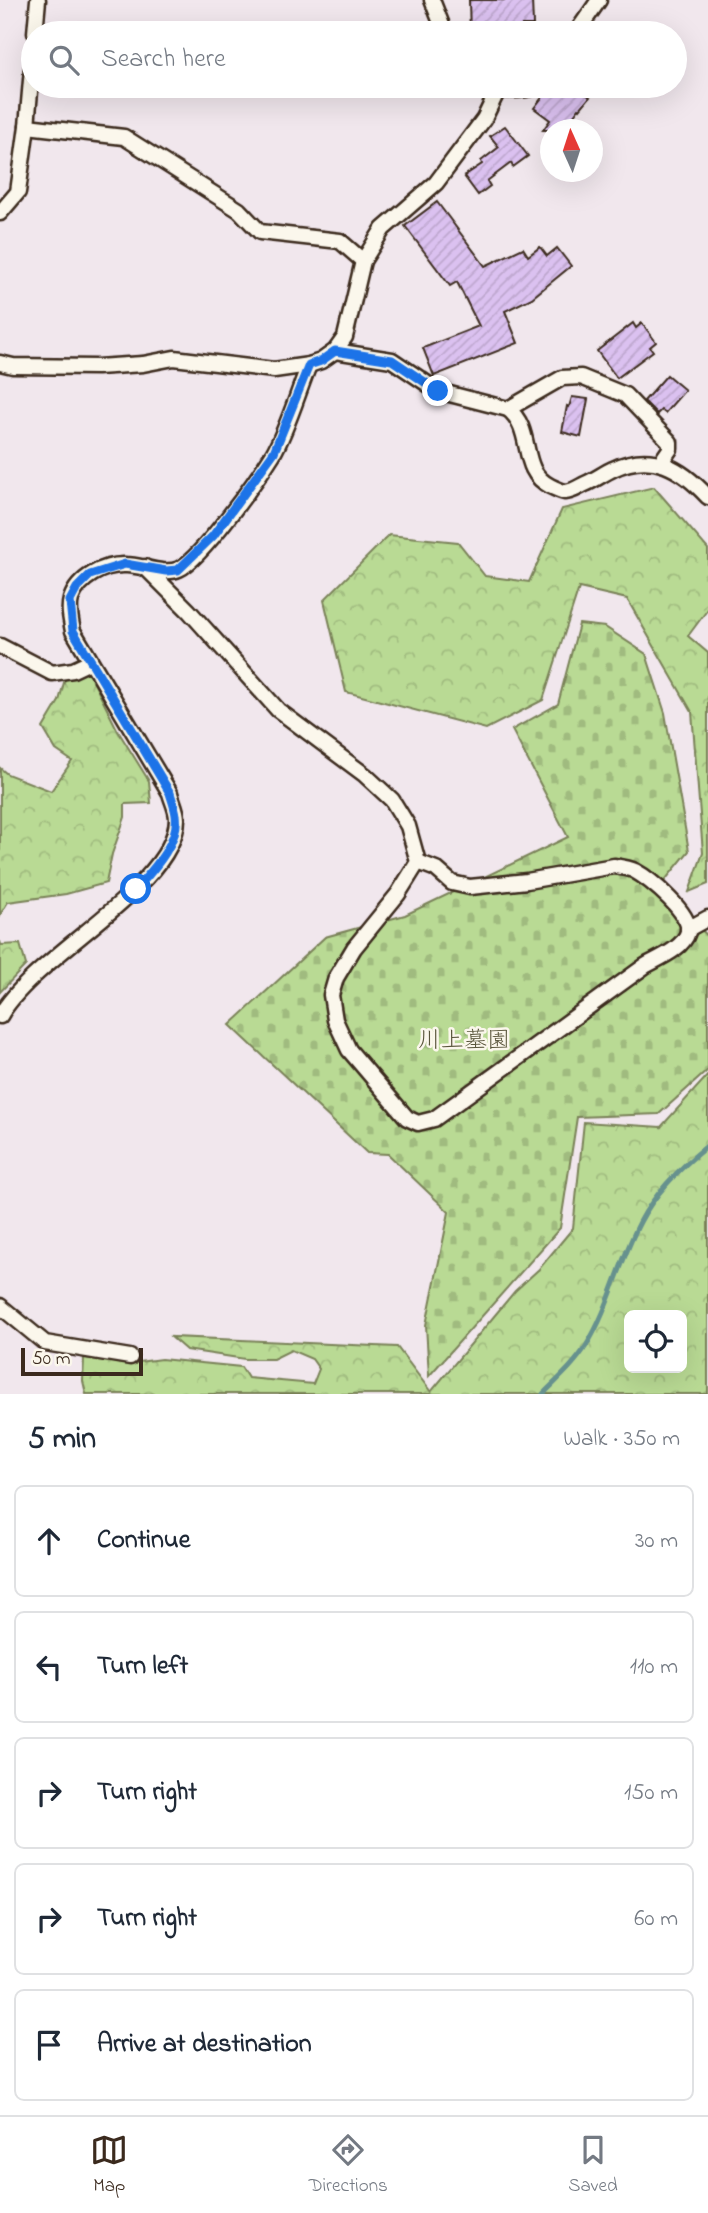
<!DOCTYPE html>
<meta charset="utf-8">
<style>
body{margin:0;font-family:"Indie Flower","Klee One",sans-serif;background:#f2f2f3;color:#1f2937}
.controls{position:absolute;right:21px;bottom:21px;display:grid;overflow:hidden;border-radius:10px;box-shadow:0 7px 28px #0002}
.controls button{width:63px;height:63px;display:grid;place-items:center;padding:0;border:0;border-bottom:2px solid #e0e1e3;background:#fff;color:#1f2937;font:35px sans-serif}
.compass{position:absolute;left:540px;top:119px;width:63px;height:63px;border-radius:50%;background:#fff;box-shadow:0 7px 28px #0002;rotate:357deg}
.scale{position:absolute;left:21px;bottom:18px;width:122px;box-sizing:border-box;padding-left:7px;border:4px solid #3b2a1e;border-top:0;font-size:19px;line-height:24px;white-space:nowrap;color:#3b2a1e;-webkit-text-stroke:5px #fbf7ec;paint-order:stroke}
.stop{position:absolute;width:21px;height:21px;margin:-16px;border:5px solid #1a73e8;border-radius:50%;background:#fff}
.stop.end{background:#1a73e8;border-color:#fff;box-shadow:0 2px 7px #0008}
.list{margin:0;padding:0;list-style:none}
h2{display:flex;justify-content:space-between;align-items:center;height:91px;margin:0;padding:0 28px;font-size:30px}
h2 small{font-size:23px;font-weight:400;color:#747a83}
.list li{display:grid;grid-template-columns:46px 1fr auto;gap:21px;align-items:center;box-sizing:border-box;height:112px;margin:0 14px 14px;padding:0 14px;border:2px solid #e0e1e3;border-radius:10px}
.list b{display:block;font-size:26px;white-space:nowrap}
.list em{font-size:23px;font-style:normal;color:#747a83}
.icon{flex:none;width:38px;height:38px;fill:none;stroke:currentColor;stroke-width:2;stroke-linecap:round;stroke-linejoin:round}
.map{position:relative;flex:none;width:708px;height:1394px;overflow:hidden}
.search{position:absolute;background:#fff;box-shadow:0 7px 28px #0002;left:21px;right:21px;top:21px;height:77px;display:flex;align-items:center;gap:18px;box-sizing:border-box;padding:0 24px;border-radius:38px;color:#747a83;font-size:26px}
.sheet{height:721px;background:#fff}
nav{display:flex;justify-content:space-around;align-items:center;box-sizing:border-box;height:98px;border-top:2px solid #e0e1e3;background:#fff;font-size:19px;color:#747a83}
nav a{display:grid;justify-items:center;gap:4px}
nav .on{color:#3b2a1e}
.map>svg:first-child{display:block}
.forest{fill:url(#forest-crowns);stroke:#7a8259;stroke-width:2;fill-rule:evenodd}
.cemetery{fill:url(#cemetery-stones);stroke:#7a8259;stroke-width:2}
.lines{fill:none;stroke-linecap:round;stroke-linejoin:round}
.stream{stroke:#66918e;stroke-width:5}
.building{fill:url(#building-hatch);stroke:#3b2a1e;stroke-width:2}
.street-casing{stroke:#3b2a1e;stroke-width:19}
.street{stroke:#fbf7ec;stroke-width:14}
.route{stroke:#1a73e8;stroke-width:9}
.labels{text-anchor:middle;stroke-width:5;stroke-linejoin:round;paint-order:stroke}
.park-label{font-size:23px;fill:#5a563c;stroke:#fbf7ec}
</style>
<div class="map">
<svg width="708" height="1394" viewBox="0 0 708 1394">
<defs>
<pattern id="forest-crowns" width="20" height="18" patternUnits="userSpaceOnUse" patternTransform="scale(1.75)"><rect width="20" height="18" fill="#b9da94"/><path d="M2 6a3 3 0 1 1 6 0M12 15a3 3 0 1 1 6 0" fill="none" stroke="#a0bb7f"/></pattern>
<pattern id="cemetery-stones" width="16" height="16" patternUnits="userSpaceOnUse" patternTransform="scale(1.75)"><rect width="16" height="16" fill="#b9da94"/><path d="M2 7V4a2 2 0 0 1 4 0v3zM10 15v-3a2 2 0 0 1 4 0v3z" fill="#a0bb7f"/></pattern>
<pattern id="building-hatch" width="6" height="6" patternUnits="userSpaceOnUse" patternTransform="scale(1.75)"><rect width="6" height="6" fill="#dbc1f0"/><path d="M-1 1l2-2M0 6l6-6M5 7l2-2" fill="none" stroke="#bda6cd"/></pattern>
</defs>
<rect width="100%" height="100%" fill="#f1e7ed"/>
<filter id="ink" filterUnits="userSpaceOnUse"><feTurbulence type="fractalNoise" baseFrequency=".0143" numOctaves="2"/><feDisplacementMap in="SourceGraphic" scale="14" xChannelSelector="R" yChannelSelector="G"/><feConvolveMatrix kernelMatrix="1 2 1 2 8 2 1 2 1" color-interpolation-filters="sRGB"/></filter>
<g filter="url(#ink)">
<g class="forest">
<polygon points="654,487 708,549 708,609 688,636 708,653 708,884 689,892 703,853 692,712 627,599 579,588 543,700 486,729 346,692 324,600 389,535 458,542 485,576 529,582 562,509"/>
<polygon points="89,673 118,731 149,781 151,803 125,804 125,817 112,854 106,883 66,894 8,902 0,915 0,768 7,774 51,791 72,761 56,750 43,728 59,701 66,675"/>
<polygon points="0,941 1,945 20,944 26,965 0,992"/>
<path d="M708,1075V1394H86L83,1381L84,1358L131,1363L161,1359L241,1367L248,1378L313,1384L319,1369L312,1359L291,1350L273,1359H245L186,1350L171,1337L397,1347L431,1392L515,1291L539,1269L573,1228L584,1122L661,1127ZM629,1315H682V1368H629Z"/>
</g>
<polygon class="cemetery" points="579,624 605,627 646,654 665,713 689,851 657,890 708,936 708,1070 659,1114 577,1117 560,1228 429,1376 426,1325 449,1212 388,1154 367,1153 230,1025 325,937 405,915 568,837 512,730 558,704"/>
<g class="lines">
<path class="stream" d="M543,1394C558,1379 575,1364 586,1346C610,1307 619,1262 640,1222C656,1191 682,1166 708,1145"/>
</g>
<g class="building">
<polygon points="469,0 532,0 533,25 522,25 522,33 470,33"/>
<polygon points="551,86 576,86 590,97 580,109 579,108 563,130 543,130 550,120 534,108"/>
<polygon points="505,126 528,156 513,167 511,163 487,181 490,186 478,195 464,176 482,164 481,161 499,147 490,136"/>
<polygon points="437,202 485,266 523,248 528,256 540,247 547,256 557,248 571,266 532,298 505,311 518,343 434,376 423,348 479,326 457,282 450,286 405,226"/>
<polygon points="633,323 636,328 642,323 656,342 650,347 653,351 617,378 597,351"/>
<polygon points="667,375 685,390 665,413 661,410 657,414 644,401"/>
<polygon points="572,397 588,399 581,437 562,432 567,406 569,407"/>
</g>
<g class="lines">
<defs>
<g id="street">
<polyline points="432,0 445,33"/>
<polyline points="35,33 38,0"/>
<polyline points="576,33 599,0"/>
<path d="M484,86C502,91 520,92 538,86"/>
<polyline points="27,126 124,137 239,210 260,232 340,241 363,261"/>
<polyline points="0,213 18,192 27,126 33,57"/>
<path d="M335,351L392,360L438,391L508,409C535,430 518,470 550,486C554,488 561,491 565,492C572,492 579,487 585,484C595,480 604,473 613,469C652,450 681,468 708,497"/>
<polyline points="0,363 13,366 97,367 143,364 174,358 274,370 309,365 321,361 335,351 345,337 363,261 383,229 436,183 484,119 498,90"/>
<polyline points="508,409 562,378 581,377 625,395 670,442 670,449 661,462"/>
<path d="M145,567L189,611L278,710L365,775L392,800L408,826L418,862L398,894L354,948L336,978L331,995L335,1020L349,1050L407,1118L418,1123L434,1119L645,966C659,958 683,949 688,932C693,915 650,879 635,871C629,868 621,867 614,866L527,881L470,887L452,883L436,869L418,862"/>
<polyline points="0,646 52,673 73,670 90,662"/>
<polyline points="688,929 708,918"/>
<path d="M0,1016C35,954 176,886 177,819C177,810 172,801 170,793L73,631C71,621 68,609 71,599C78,578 104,564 126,565C142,565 164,576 179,569C202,558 258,478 273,454C287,430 298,392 309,365"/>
<polyline points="0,1306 45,1343 130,1357"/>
</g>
</defs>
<use href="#street" class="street-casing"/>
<use href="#street" class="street"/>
</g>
</g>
<g class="lines" filter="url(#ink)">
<path class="route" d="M136,889C152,871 180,842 176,815C175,807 172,800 170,793L73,631L70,601L77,588L90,575L125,564L166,571L178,570L213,536L274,452L309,365L321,361L335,351L392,360L438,391"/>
</g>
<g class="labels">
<g class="park-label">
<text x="464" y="1047">川上墓園</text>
</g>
</g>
</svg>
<div class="controls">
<button><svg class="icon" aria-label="locate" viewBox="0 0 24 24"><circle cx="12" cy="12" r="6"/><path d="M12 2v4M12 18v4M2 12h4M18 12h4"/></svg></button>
</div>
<svg class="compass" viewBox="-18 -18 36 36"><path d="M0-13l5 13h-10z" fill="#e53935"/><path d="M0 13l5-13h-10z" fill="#747a83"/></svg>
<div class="scale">50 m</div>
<div class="stop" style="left:136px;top:889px"></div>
<div class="stop end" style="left:438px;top:391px"></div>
<div class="search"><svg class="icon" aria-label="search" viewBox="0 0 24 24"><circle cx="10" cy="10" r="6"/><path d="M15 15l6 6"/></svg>Search here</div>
</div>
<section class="sheet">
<h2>5 min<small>Walk · 350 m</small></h2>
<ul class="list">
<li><svg class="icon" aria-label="ahead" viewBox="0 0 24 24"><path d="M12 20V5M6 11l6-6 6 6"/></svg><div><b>Continue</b></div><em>30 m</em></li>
<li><svg class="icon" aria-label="left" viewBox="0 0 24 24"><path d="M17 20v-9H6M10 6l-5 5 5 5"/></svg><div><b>Turn left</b></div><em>110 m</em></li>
<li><svg class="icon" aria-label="right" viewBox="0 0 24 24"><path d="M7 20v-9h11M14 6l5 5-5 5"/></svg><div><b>Turn right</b></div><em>150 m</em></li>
<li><svg class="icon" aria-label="right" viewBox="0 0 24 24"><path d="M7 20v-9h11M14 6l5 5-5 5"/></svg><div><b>Turn right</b></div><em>60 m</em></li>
<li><svg class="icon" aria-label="arrive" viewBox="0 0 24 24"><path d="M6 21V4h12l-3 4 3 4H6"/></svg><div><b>Arrive at destination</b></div></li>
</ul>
</section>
<nav>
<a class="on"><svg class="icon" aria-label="map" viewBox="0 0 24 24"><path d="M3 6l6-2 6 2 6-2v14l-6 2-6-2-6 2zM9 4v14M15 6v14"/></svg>Map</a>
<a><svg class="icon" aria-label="directions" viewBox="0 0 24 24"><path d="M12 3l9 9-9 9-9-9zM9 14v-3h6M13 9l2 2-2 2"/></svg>Directions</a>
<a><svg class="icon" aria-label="saved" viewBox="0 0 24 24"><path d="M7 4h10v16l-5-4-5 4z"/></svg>Saved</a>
</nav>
